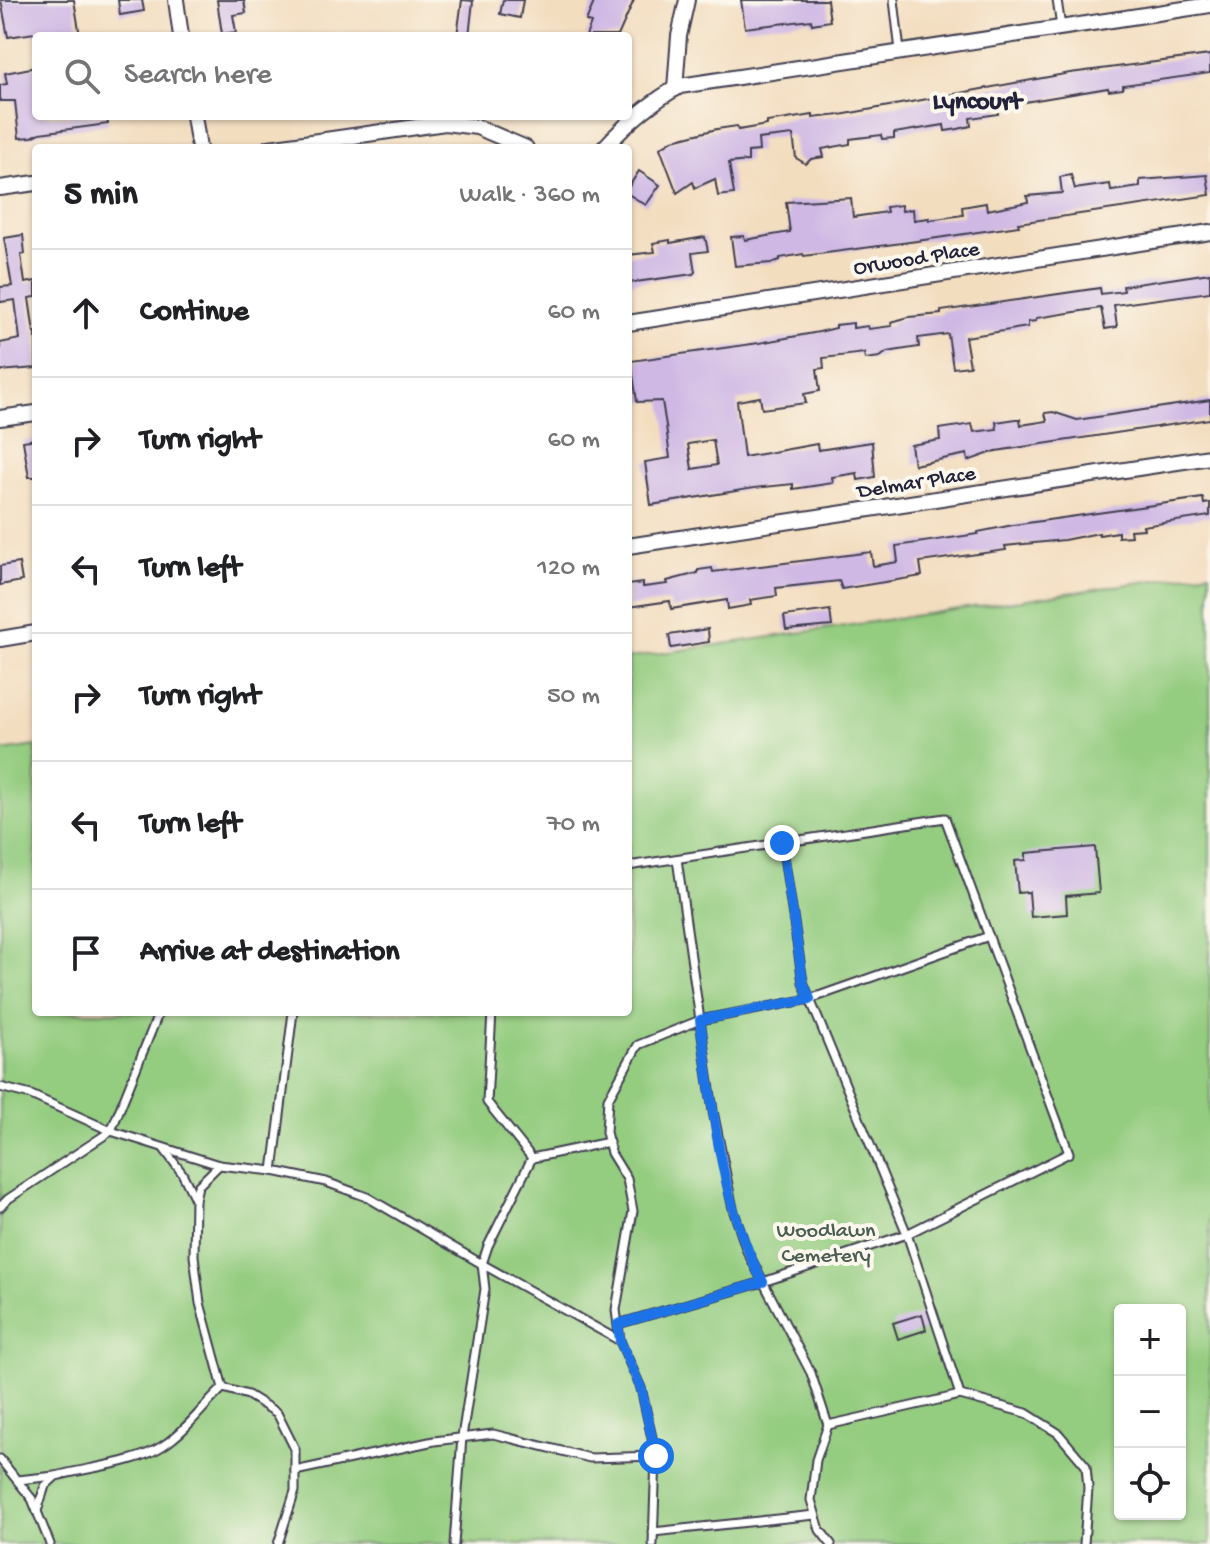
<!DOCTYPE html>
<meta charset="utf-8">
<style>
body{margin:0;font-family:"Gochi Hand",sans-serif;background:#f2f2f2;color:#202124}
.controls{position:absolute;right:24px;bottom:24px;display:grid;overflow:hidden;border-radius:8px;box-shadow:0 2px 6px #0004}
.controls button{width:72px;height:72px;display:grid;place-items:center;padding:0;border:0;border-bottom:2px solid #e0e0e0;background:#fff;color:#202124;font:40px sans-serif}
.stop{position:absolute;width:24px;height:24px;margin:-18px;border:6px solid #1a73e8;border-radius:50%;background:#fff}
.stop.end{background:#1a73e8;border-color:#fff;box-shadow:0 2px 8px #0008}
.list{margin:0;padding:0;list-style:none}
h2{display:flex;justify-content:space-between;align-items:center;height:104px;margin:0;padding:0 32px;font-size:34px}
h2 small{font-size:26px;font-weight:400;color:#757577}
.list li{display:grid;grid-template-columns:52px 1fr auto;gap:24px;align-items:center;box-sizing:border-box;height:128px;padding:0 32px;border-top:2px solid #e0e0e0}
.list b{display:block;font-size:30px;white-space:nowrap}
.list em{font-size:26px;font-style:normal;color:#757577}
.icon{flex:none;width:44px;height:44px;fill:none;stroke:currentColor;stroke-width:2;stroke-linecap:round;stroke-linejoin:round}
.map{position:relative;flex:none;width:1210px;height:1544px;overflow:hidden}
.search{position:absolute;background:#fff;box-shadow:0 2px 6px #0004;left:32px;top:32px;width:600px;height:88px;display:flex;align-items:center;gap:20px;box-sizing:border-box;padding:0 28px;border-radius:8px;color:#757577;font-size:30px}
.panel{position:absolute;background:#fff;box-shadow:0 2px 6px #0004;left:32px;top:144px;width:600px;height:872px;border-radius:8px}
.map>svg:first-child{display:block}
.green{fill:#94cc80;stroke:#5b775e;stroke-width:2;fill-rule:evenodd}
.building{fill:#cfb8e4;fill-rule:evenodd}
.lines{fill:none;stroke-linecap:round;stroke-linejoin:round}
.service-casing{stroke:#413e4f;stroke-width:11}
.minor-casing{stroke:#413e4f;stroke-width:18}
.service{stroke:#fff;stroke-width:7}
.minor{stroke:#fff;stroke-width:14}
.route{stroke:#1a73e8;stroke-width:10}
.labels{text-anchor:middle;stroke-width:8;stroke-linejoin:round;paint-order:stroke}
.street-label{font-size:22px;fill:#22223b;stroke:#fbf7ec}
.park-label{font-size:22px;fill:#4a5e53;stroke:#fbf7ec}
.quarter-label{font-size:26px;font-weight:bold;fill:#22223b;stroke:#fbf7ec}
</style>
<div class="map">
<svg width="1210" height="1544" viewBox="0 0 1210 1544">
<rect width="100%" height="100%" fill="#fbf7ec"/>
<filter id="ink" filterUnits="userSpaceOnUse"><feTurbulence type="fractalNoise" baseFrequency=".0125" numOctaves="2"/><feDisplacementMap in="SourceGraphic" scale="16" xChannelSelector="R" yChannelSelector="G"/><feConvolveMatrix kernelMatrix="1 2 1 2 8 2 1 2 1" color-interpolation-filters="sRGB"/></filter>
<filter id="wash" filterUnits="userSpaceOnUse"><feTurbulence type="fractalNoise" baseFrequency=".006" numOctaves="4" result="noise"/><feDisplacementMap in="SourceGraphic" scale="32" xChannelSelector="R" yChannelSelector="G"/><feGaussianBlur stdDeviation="1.8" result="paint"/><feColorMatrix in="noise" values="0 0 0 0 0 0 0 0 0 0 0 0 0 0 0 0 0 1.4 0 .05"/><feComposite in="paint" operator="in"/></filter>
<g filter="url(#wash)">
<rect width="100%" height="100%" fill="#f3ddbf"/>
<path class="green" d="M1210,572V1544H0V751L36,746V1012H628V658ZM1120,1310H1180V1514H1120Z"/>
<g id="blocks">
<g class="building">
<polygon points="1,0 74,0 80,36 35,36 34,33 8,37"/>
<polygon points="118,0 142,0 144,11 120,15"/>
<polygon points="217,0 244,0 246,13 233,15 236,32 222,34"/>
<polygon points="462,0 473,1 469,36 457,36"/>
<polygon points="503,0 523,0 520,18 500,14"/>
<polygon points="595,0 634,0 618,36 586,36 591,23 586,21"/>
<polygon points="741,0 827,0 830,21 812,24 811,20 745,28"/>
<polygon points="1210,55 1210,73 1123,85 1123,89 1109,91 1108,88 1007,105 997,108 998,114 970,118 971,126 958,129 945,131 944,125 894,133 894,138 882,139 881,135 850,139 850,144 822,149 824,157 811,159 806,164 796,158 793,135 758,139 759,151 748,152 748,161 729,163 734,194 718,196 715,179 695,188 693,182 677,193 660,148 673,140 717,129 737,126 738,130 767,125 767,122 813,115 813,118 840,115 1070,73"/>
<polygon points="36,67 36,116 107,116 108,124 40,133 32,137 19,138 15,101 0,101 0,85 7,84 5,73"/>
<polygon points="639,171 660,185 646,205 628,194 628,188"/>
<polygon points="1071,175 1075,189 1110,184 1111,191 1140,187 1140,180 1207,175 1210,195 1018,223 1019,226 917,241 804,256 803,254 780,258 780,260 771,263 735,266 731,237 744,236 745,240 790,232 786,202 851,198 853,217 887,212 886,207 901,205 902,211 913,209 914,220 929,218 929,220 963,215 962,207 986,203 987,210 1028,202 1027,196 1062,193 1060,177"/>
<polygon points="23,235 25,254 21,255 25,283 36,281 36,297 29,298 34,333 36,332 36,368 0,371 0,343 20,339 15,300 0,302 0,287 12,286 4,238"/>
<polygon points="705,237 708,251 692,253 695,272 693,274 628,283 628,255 655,252 653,243 670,240 670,243"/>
<path d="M1210,273V292L1114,305L1117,327L1105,329L1101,308L1036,318V321L1028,322V327L965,337L970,366L953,368L948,334L918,338L919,347L887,352L880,357L865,359L864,353L823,358L824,368L817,369L820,391L804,394L806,403L762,409L760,397L737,401L744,457L817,444L818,450L872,442L875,477L858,480L857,473L832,477L833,483L793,489V484L754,488L651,505L645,462L670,458L666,426L662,401L637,402L631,361L759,343L819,332L836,328V325L853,323V328L868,326L869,329L892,326L891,322L909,317L941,314V311L1100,288L1101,294L1124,291L1123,286ZM713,440L717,465L692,469L688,444Z"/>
<polygon points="1210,400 1210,419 996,451 968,461 967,454 914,465 911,445 940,440 939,429 972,424 974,432 997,429 996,422 1016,419 1020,419 1021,425 1047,421 1045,413 1053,412 1077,420"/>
<polygon points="36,439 36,477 29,477 23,441"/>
<polygon points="1203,498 1204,504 1210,503 1210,516 1143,526 1144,529 1130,530 1131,536 1118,537 1118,532 1099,535 1099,533 1064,540 1005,546 1006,550 920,562 922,576 842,589 839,581 776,588 777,596 750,600 751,605 728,609 727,600 671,609 670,601 628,607 628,585 643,583 643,587 668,584 667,581 698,573 698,570 712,568 713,572 871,552 873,566 898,562 896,546 978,534 978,532 1013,525"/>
<polygon points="19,563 22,581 0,585 0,566"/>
<polygon points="830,610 832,626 786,630 784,616"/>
<polygon points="708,629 709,642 671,648 669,635"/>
<polygon points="1095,847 1099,893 1066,896 1067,914 1031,917 1029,892 1018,893 1015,861 1026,860 1026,853"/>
<polygon points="922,1314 926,1330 898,1339 893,1323"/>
</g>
</g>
</g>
<g filter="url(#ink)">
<use href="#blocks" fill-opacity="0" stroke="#413e4f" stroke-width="2"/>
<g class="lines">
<defs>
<g id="service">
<polyline points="894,0 900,51"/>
<polyline points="1057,0 1061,27"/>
<polyline points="677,859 713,1111 733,1209 747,1251 811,1373 828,1425 816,1460 811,1500 820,1530 831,1544"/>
<polyline points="628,866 945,818 1069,1153 907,1234 960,1395 1026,1413 1058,1433 1086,1466 1088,1488 1084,1544"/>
<polyline points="293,1012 273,1171 326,1182 367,1197 482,1264 485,1289 462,1437 454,1544"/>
<polyline points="492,1012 487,1102 532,1158 488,1246 482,1264 620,1341 641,1388 656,1456 653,1544"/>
<polyline points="0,1087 31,1095 111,1131 159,1012"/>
<polyline points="164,1149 182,1173 195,1199"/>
<polyline points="532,1158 609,1142"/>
<polyline points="219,1165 198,1186 195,1199 194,1256 200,1303 223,1388 248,1395 277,1413 295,1449 295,1491 278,1544"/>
<polyline points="0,1207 8,1199 111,1131 219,1165 273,1171"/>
<polyline points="618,1324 763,1282 907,1234 803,982 782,843"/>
<polyline points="620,1341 616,1310 633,1211 627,1179 611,1153 606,1132 608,1099 638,1045 700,1020 810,999 989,936"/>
<polyline points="828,1425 960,1395"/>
<polyline points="0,1459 32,1499 50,1544"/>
<polyline points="295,1471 434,1441 493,1434 590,1458 656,1456"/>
<polyline points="18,1480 55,1476"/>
<path d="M37,1511L45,1486L56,1476C89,1467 136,1464 164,1445C187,1430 203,1406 223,1388"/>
<polyline points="653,1532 815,1515"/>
</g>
<g id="minor">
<polyline points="176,0 181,36"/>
<polyline points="675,89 679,36 687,0"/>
<polyline points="194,116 199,148"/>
<polyline points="269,148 445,123 477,127 526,148"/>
<path d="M604,148C627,123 650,102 680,86L1210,5"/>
<polyline points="0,188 36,183"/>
<polyline points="628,323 1210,232"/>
<polyline points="0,418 36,413"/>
<polyline points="628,546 1210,457"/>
<polyline points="0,639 36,633"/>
</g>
</defs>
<use href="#service" class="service-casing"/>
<use href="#minor" class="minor-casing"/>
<use href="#service" class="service"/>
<use href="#minor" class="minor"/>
</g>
</g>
<g class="lines" filter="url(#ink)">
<path class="route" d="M656,1456L641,1388L620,1341L618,1324L763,1282C720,1203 713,1108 700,1020L810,999L803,982L782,843"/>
</g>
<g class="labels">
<g class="street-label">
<text transform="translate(916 256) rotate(-9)" y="8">Orwood Place</text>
<text transform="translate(916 480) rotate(-9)" y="8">Delmar Place</text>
</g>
<g class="park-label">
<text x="826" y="1236">Woodlawn<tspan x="826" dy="25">Cemetery</tspan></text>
</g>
<g class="quarter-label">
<text x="977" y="108">Lyncourt</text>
</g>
</g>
</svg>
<div class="controls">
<button>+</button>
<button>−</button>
<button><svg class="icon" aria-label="locate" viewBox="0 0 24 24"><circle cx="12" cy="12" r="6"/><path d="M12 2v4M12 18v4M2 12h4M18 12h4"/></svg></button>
</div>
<div class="stop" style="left:656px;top:1456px"></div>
<div class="stop end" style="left:782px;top:843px"></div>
<div class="search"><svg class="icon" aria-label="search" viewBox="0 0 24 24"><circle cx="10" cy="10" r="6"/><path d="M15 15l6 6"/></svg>Search here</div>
<section class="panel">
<h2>5 min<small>Walk · 360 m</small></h2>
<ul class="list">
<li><svg class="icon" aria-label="ahead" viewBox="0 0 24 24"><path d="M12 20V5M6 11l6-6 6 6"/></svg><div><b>Continue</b></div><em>60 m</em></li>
<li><svg class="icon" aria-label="right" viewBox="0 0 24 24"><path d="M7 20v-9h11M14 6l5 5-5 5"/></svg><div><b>Turn right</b></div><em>60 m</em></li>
<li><svg class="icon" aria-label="left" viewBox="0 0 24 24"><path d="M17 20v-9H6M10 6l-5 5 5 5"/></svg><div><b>Turn left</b></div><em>120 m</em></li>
<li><svg class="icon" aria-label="right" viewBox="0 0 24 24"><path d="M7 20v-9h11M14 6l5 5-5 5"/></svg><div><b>Turn right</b></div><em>50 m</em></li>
<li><svg class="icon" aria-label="left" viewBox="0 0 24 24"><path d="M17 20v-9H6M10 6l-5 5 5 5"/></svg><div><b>Turn left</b></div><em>70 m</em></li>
<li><svg class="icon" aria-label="arrive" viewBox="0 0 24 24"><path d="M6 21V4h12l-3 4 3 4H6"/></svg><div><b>Arrive at destination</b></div></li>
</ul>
</section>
</div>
